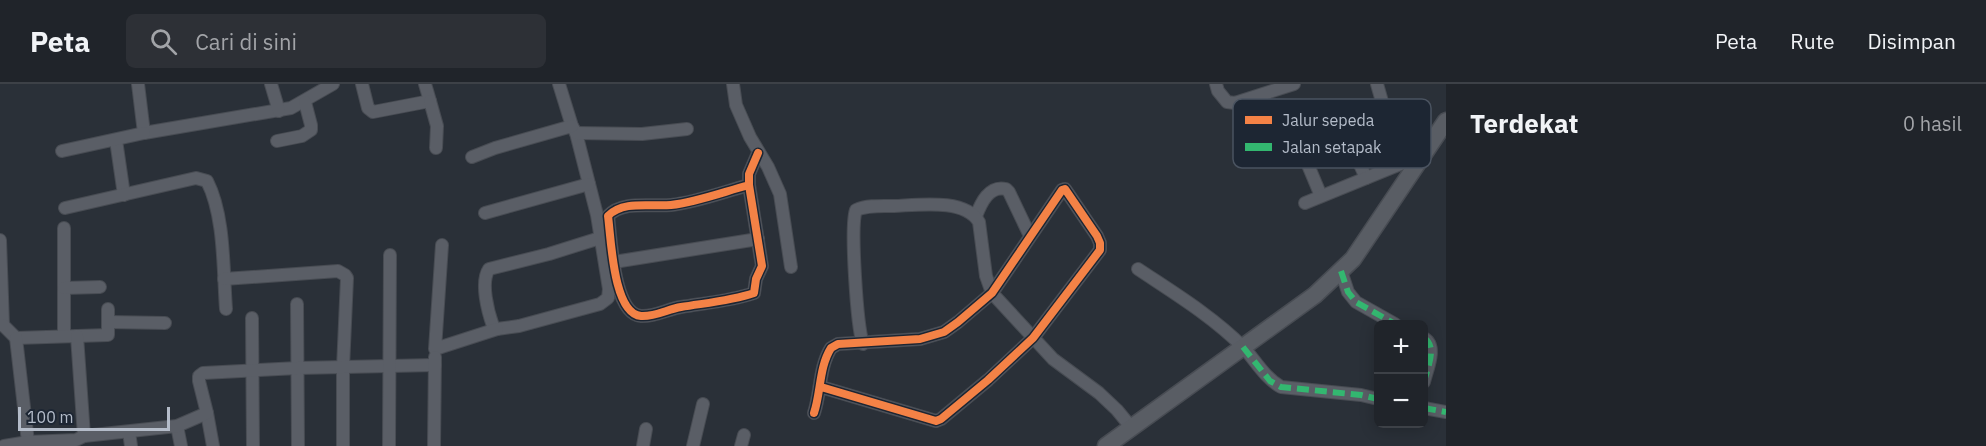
<!DOCTYPE html>
<html lang="id">
<meta charset="utf-8">
<style>
body{margin:0;font-family:"IBM Plex Sans",sans-serif;background:#2d3036;color:#f1f3f6}
.controls{position:absolute;right:18px;bottom:18px;display:grid;overflow:hidden;border-radius:9px;box-shadow:0 3px 15px #0003}
.controls button{width:54px;height:54px;display:grid;place-items:center;padding:0;border:0;border-bottom:2px solid #3d4147;background:#20242a;color:#f1f3f6;font:30px sans-serif}
.scale{position:absolute;left:18px;bottom:15px;width:152px;box-sizing:border-box;padding-left:6px;border:3px solid #b4bcc9;border-top:0;font-size:16px;line-height:21px;white-space:nowrap;color:#b4bcc9;-webkit-text-stroke:4px #1d2633;paint-order:stroke}
.list{margin:0;padding:0;list-style:none}
h2{display:flex;justify-content:space-between;align-items:center;height:78px;margin:0;padding:0 24px;font-size:26px}
h2 small{font-size:20px;font-weight:400;color:#a2a4a8}
.icon{flex:none;width:33px;height:33px;fill:none;stroke:currentColor;stroke-width:2;stroke-linecap:round;stroke-linejoin:round}
.map{position:relative;flex:none;width:1446px;height:362px;overflow:hidden}
header{display:flex;align-items:center;gap:36px;box-sizing:border-box;height:84px;padding:0 30px;background:#20242a;border-bottom:2px solid #3d4147}
header strong{font-size:28px}
nav{display:flex;gap:33px;margin-inline-start:auto;font-size:21px}
.search{width:420px;height:54px;background:#2d3036;display:flex;align-items:center;gap:15px;box-sizing:border-box;padding:0 21px;border-radius:9px;color:#a2a4a8;font-size:22px}
main{display:flex}
aside{flex:1;background:#20242a}
.map>svg:first-child{display:block}
.lines{fill:none;stroke-linecap:round;stroke-linejoin:round}
.street-casing{stroke:#484c53;stroke-width:14}
.secondary-casing{stroke:#484c53;stroke-width:19}
.street{stroke:#5a5e66;stroke-width:12}
.secondary{stroke:#595d64;stroke-width:16}
.quiet{stroke:#33b770;stroke-width:6;stroke-dasharray:12 6;stroke-linecap:butt}
.cycleway-casing{stroke:#1d2633;stroke-width:11}
.cycleway{stroke:#f48246;stroke-width:8}
.key{fill:#1d2633;stroke:#4a5360;stroke-width:1.5}
.key-label{font-size:16px;fill:#b4bcc9}
</style>
<header>
<strong>Peta</strong>
<div class="search"><svg class="icon" aria-label="search" viewBox="0 0 24 24"><circle cx="10" cy="10" r="6"/><path d="M15 15l6 6"/></svg>Cari di sini</div>
<nav><a>Peta</a><a>Rute</a><a>Disimpan</a></nav>
</header>
<main>
<div class="map">
<svg width="1446" height="362" viewBox="0 0 1446 362">
<rect width="100%" height="100%" fill="#2a3038"/>
<g class="lines">
<defs>
<g id="street">
<polyline points="138,0 144,49 291,24 333,0"/>
<polyline points="271,0 279,27"/>
<polyline points="362,0 368,24 373,28 430,17 425,0"/>
<path d="M559,0L572,42L576,49L597,131L609,205L608,214L600,220L519,242L497,245L493,242C488,228 480,198 489,185L549,170L600,154"/>
<polyline points="733,0 736,21 750,53 768,83 780,110 791,183"/>
<polyline points="1216,0 1218,7 1227,18 1235,19 1294,0"/>
<path d="M1377,0C1385,28 1392,59 1412,81"/>
<polyline points="430,17 437,42 436,64"/>
<polyline points="1340,36 1366,94"/>
<polyline points="576,49 642,50 687,45"/>
<polyline points="116,56 124,111"/>
<polyline points="277,57 302,52 311,46 311,41 305,18"/>
<polyline points="1298,57 1321,112"/>
<polyline points="62,67 144,49"/>
<polyline points="472,73 495,64 572,42"/>
<path d="M749,101C723,108 697,118 671,121C651,123 623,116 608,132C611,153 613,230 641,232C655,233 668,225 681,223C705,219 731,217 754,209L756,195L762,182L749,101V90L758,69"/>
<polyline points="1305,119 1408,77"/>
<path d="M65,124L196,94L207,97C225,132 223,186 226,225"/>
<polyline points="485,129 589,100"/>
<path d="M976,132C981,119 989,101 1006,105L1009,108L1030,152"/>
<polyline points="64,144 64,252"/>
<polyline points="0,156 3,241"/>
<polyline points="442,161 435,265 497,245"/>
<polyline points="614,178 758,155"/>
<path d="M1138,185C1174,209 1212,232 1243,263C1256,277 1264,293 1281,303L1361,311L1378,315"/>
<polyline points="1341,187 1348,208 1356,218 1395,240"/>
<polyline points="224,195 338,187 345,191 347,194 343,284 343,362"/>
<polyline points="64,204 100,203"/>
<polyline points="297,220 298,362"/>
<polyline points="252,234 253,362"/>
<polyline points="108,238 165,239"/>
<polyline points="0,241 3,241 16,254 108,251 108,225"/>
<polyline points="77,252 84,352"/>
<polyline points="16,254 28,358"/>
<path d="M1424,254C1438,262 1427,285 1424,298"/>
<path d="M863,260C857,242 850,142 856,126C867,121 882,122 894,122C918,121 965,114 979,138L986,192L992,209L1053,275L1099,309L1117,326L1131,343"/>
<polyline points="1424,324 1446,328"/>
<polyline points="207,329 213,362"/>
<path d="M814,329C821,308 819,283 831,264L838,260L920,255L944,248L958,238L992,209L1062,106L1065,105L1097,152L1100,159V166L1033,254L988,296L941,335L936,337L821,303"/>
<polyline points="177,342 181,362"/>
<polyline points="129,348 131,362"/>
<polyline points="4,362 28,358 76,356 84,352 177,342 207,329 199,297 199,292 203,289 298,284 435,281"/>
<polyline points="389,362 390,171"/>
<polyline points="434,362 435,273"/>
<polyline points="643,362 646,345"/>
<polyline points="693,362 703,320"/>
<polyline points="741,362 744,351"/>
</g>
<polyline id="secondary" points="1106,362 1315,211 1353,175 1446,37"/>
</defs>
<use href="#street" class="street-casing"/>
<use href="#secondary" class="secondary-casing"/>
<use href="#street" class="street"/>
<use href="#secondary" class="secondary"/>
<g class="quiet">
<polyline points="1341,187 1348,208 1356,218 1395,240"/>
<path d="M1424,254C1438,262 1427,285 1424,298"/>
<polyline points="1243,263 1270,297 1281,303 1361,311 1378,315"/>
<polyline points="1424,324 1446,328"/>
</g>
<defs>
<g id="cycleway">
<path d="M749,101C723,108 697,118 671,121C651,123 623,116 608,132C611,153 613,230 641,232C655,233 668,225 681,223C705,219 731,217 754,209L756,195L762,182L749,101V90L758,69"/>
<path d="M814,329C821,308 819,283 831,264L838,260L920,255L944,248L958,238L992,209L1062,106L1065,105L1097,152L1100,159V166L1033,254L988,296L941,335L936,337L821,303"/>
</g>
</defs>
<use href="#cycleway" class="cycleway-casing"/>
<use href="#cycleway" class="cycleway"/>
</g>
<rect x="1233" y="15" width="198" height="69" rx="9" class="key"/>
<rect x="1245" y="32" width="27" height="8" fill="#f48246"/>
<rect x="1245" y="59" width="27" height="8" fill="#33b770"/>
<g class="key-label">
<text x="1282" y="42">Jalur sepeda</text>
<text x="1282" y="69">Jalan setapak</text>
</g>
</svg>
<div class="controls">
<button>+</button>
<button>−</button>
</div>
<div class="scale">100 m</div>
</div>
<aside>
<h2>Terdekat<small>0 hasil</small></h2>
<ul class="list">
</ul>
</aside>
</main>
